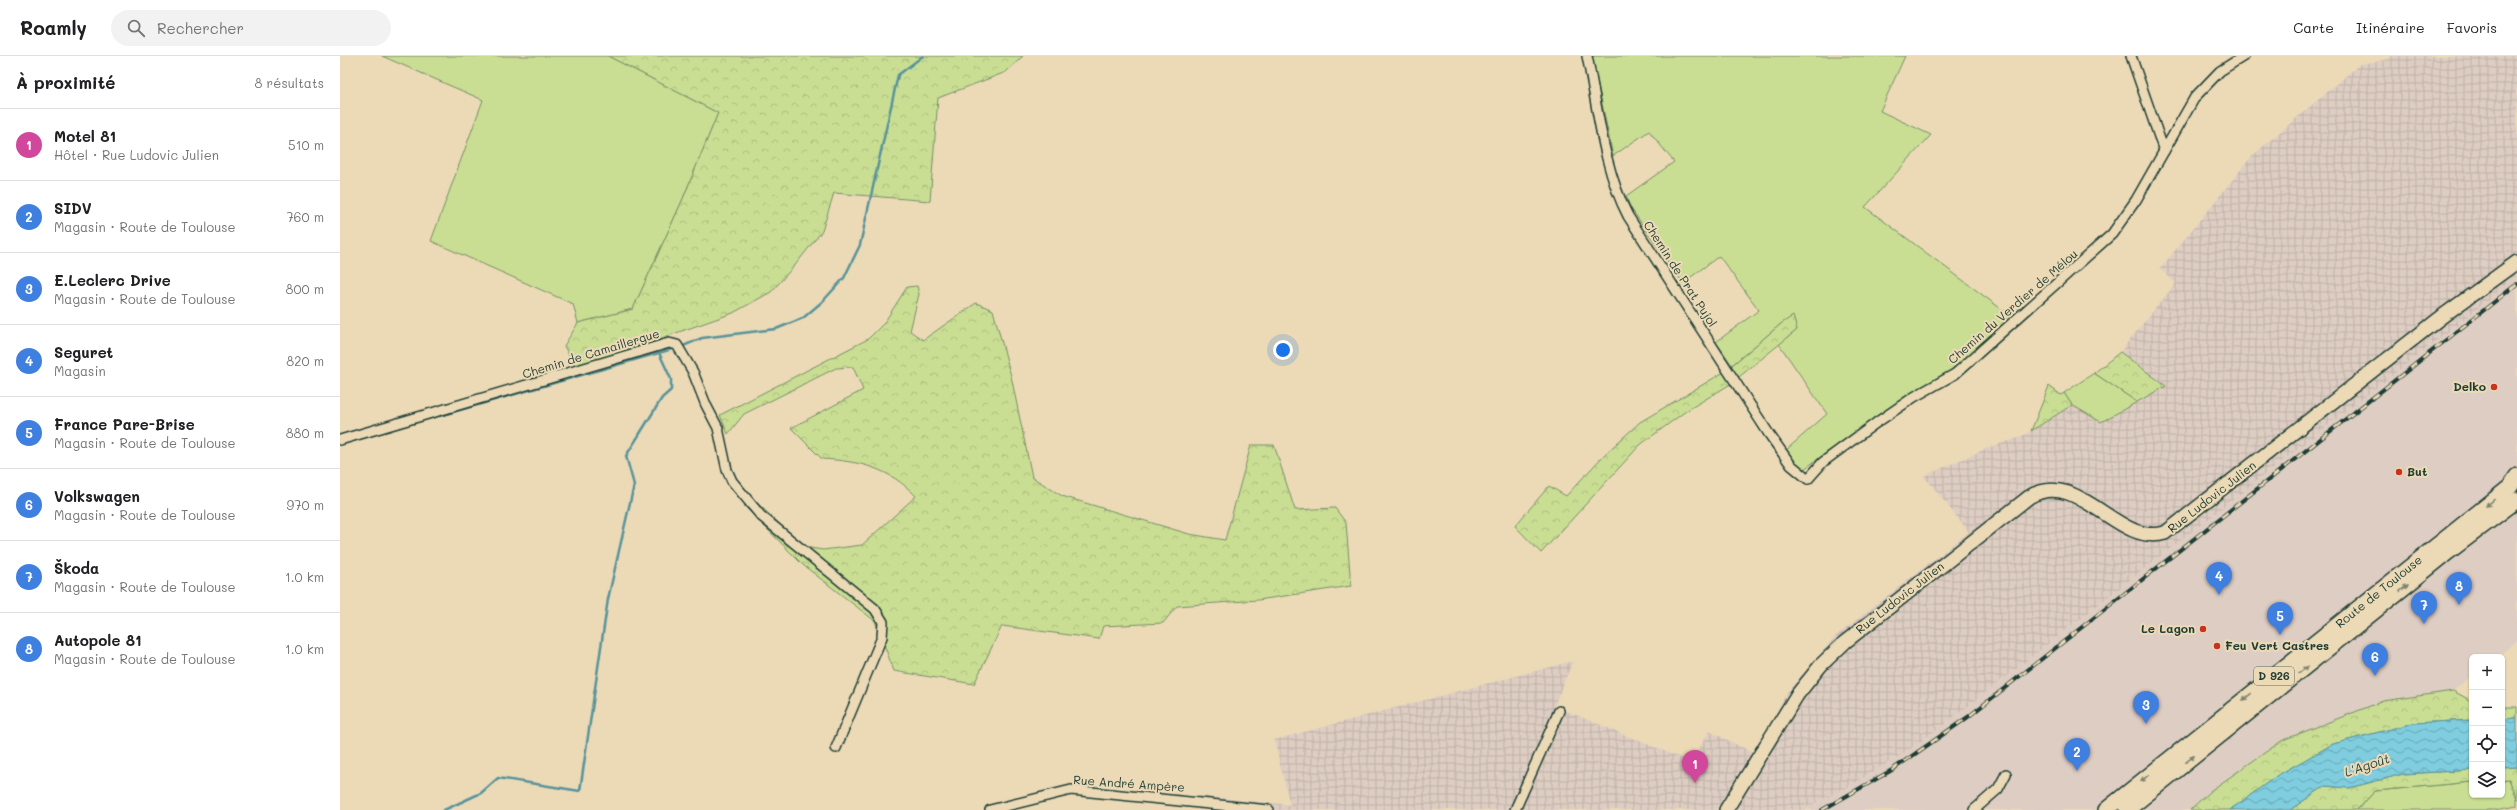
<!DOCTYPE html>
<html lang="fr">
<meta charset="utf-8">
<style>
body{margin:0;font-family:Mali,sans-serif;background:#f2f2f2;color:#202124}
.controls{position:absolute;right:12px;bottom:12px;display:grid;overflow:hidden;border-radius:6px;box-shadow:0 1px 3px #0004}
.controls button{width:36px;height:36px;display:grid;place-items:center;padding:0;border:0;border-bottom:1px solid #e0e0e0;background:#fff;color:#202124;font:20px sans-serif}
.you{position:absolute;left:943px;top:294px;width:14px;height:14px;margin:-10px;border:3px solid #fff;border-radius:50%;background:#1a73e8;box-shadow:0 0 0 6px #1a73e833}
.badge{display:grid;place-items:center;width:26px;height:26px;border-radius:50%;background:#c8321e;color:#fff;font-size:13px;font-weight:700}
.pin{position:absolute;translate:-50% -33px;filter:drop-shadow(0 1px 2px #0008)}
.pin::after{content:'';position:absolute;top:21px;width:14px;height:12px;background:inherit;clip-path:polygon(0 0,100% 0,50% 100%)}
.list{margin:0;padding:0;list-style:none}
h2{display:flex;justify-content:space-between;align-items:center;height:52px;margin:0;padding:0 16px;font-size:17px}
h2 small{font-size:13px;font-weight:400;color:#757577}
.list li{display:grid;grid-template-columns:26px 1fr auto;gap:12px;align-items:center;box-sizing:border-box;height:72px;padding:0 16px;border-top:1px solid #e0e0e0}
.list b{display:block;font-size:15px;white-space:nowrap}
.list p{margin:0;font-size:13px;white-space:nowrap;color:#757577}
.list em{font-size:13px;font-style:normal;color:#757577}
.icon{flex:none;width:22px;height:22px;fill:none;stroke:currentColor;stroke-width:2;stroke-linecap:round;stroke-linejoin:round}
.map{position:relative;flex:none;width:2177px;height:754px;overflow:hidden}
header{display:flex;align-items:center;gap:24px;box-sizing:border-box;height:56px;padding:0 20px;background:#fff;border-bottom:1px solid #e0e0e0}
header strong{font-size:19px}
nav{display:flex;gap:22px;margin-inline-start:auto;font-size:14px}
.search{width:280px;height:36px;background:#f2f2f2;display:flex;align-items:center;gap:10px;box-sizing:border-box;padding:0 14px;border-radius:22px;color:#757577;font-size:15px}
main{display:flex}
aside{flex:1;background:#fff}
.map>svg:first-child{display:block}
.built{fill:#decdc3}
.industrial{fill:url(#industrial-grid)}
.green{fill:#c9de93;stroke:#748e64}
.forest{fill:url(#forest-crowns);stroke:#748e64}
.water{fill:url(#water-waves);stroke:#59939a}
.lines{fill:none;stroke-linecap:round;stroke-linejoin:round}
.stream{stroke:#59939a;stroke-width:2.5}
.street-casing{stroke:#1f3d34;stroke-width:12}
.secondary-casing{stroke:#1f3d34;stroke-width:16}
.primary-casing{stroke:#1f3d34;stroke-width:18}
.street{stroke:#ecdab7;stroke-width:9}
.secondary{stroke:#ecdab7;stroke-width:13}
.primary{stroke:#ecdab7;stroke-width:15}
.rail-casing{stroke:#1f3d34;stroke-width:4}
.rail{stroke:#ecdab7;stroke-width:2.5;stroke-dasharray:8;stroke-linecap:butt}
.oneway{fill:#7b846f}
.poi-dot{fill:#c8321e;stroke:#ecdab7;stroke-width:1.5}
.labels{text-anchor:middle;stroke-width:4;stroke-linejoin:round;paint-order:stroke}
.shield{fill:#ecdab7;stroke:#5c6c5b;stroke-width:1}
.shield-label{font-size:11px;font-weight:bold;fill:#1f3d34}
.street-label{font-size:12px;fill:#1f3d34;stroke:#ecdab7}
.poi-label{font-size:12px;font-weight:bold;fill:#1f3d34;stroke:#ecdab7;text-anchor:end}
.water-label{font-size:13px;font-style:italic;fill:#294b45;stroke:#ecdab7}
</style>
<header>
<strong>Roamly</strong>
<div class="search"><svg class="icon" aria-label="search" viewBox="0 0 24 24"><circle cx="10" cy="10" r="6"/><path d="M15 15l6 6"/></svg>Rechercher</div>
<nav><a>Carte</a><a>Itinéraire</a><a>Favoris</a></nav>
</header>
<main>
<aside>
<h2>À proximité<small>8 résultats</small></h2>
<ul class="list">
<li><span class="badge" style="background:#d1479c">1</span><div><b>Motel 81</b><p>Hôtel · Rue Ludovic Julien</p></div><em>510 m</em></li>
<li><span class="badge" style="background:#3f7fe0">2</span><div><b>SIDV</b><p>Magasin · Route de Toulouse</p></div><em>760 m</em></li>
<li><span class="badge" style="background:#3f7fe0">3</span><div><b>E.Leclerc Drive</b><p>Magasin · Route de Toulouse</p></div><em>800 m</em></li>
<li><span class="badge" style="background:#3f7fe0">4</span><div><b>Seguret</b><p>Magasin</p></div><em>820 m</em></li>
<li><span class="badge" style="background:#3f7fe0">5</span><div><b>France Pare-Brise</b><p>Magasin · Route de Toulouse</p></div><em>880 m</em></li>
<li><span class="badge" style="background:#3f7fe0">6</span><div><b>Volkswagen</b><p>Magasin · Route de Toulouse</p></div><em>970 m</em></li>
<li><span class="badge" style="background:#3f7fe0">7</span><div><b>Škoda</b><p>Magasin · Route de Toulouse</p></div><em>1.0 km</em></li>
<li><span class="badge" style="background:#3f7fe0">8</span><div><b>Autopole 81</b><p>Magasin · Route de Toulouse</p></div><em>1.0 km</em></li>
</ul>
</aside>
<div class="map">
<svg width="2177" height="754" viewBox="0 0 2177 754">
<defs>
<pattern id="industrial-grid" width="8" height="8" patternUnits="userSpaceOnUse"><rect width="8" height="8" fill="#decdc3"/><path d="M0 4h8M4 0v8" fill="none" stroke="#beb1a8"/></pattern>
<pattern id="forest-crowns" width="20" height="18" patternUnits="userSpaceOnUse"><rect width="20" height="18" fill="#c9de93"/><path d="M2 6a3 3 0 1 1 6 0M12 15a3 3 0 1 1 6 0" fill="none" stroke="#acbf7f"/></pattern>
<pattern id="water-waves" width="16" height="10" patternUnits="userSpaceOnUse"><rect width="16" height="10" fill="#7fcdde"/><path d="M0 5q4-4 8 0t8 0" fill="none" stroke="#67a8b5"/></pattern>
</defs>
<rect width="100%" height="100%" fill="#ecdab7"/>
<filter id="ink" filterUnits="userSpaceOnUse"><feTurbulence type="fractalNoise" baseFrequency=".025" numOctaves="2"/><feDisplacementMap in="SourceGraphic" scale="8" xChannelSelector="R" yChannelSelector="G"/><feConvolveMatrix kernelMatrix="1 2 1 2 8 2 1 2 1" color-interpolation-filters="sRGB"/></filter>
<g filter="url(#ink)">
<polygon class="built" points="2177,218 2177,585 2157,601 2132,601 2132,620 2113,635 2010,666 1869,754 1461,754 1510,730 1569,694 1622,655 2150,243"/>
<polygon class="industrial" points="2052,0 2177,0 2177,218 2150,243 1622,655 1569,694 1510,730 1461,754 858,754 859,740 950,749 934,684 1233,605 1214,650 1351,706 1369,675 1414,697 1448,635 1496,580 1629,476 1584,420 1650,391 1681,381 1732,349 1761,366 1825,329 1780,296 1836,227 1820,213 1912,100 2020,8 2049,3"/>
<g class="green">
<polygon points="42,0 268,0 378,57 342,145 293,253 238,267 233,248 91,185 143,44"/>
<polygon points="1252,0 1565,0 1540,55 1591,79 1525,151 1672,261 1626,304 1599,322 1572,336 1464,413 1457,409 1446,394 1487,358 1439,288 1457,274 1453,261 1442,267 1392,309 1376,286 1419,254 1379,200 1343,227 1290,151 1286,140 1334,106 1309,75 1273,100"/>
<polygon points="1754,317 1797,346 1761,366 1732,349 1724,337"/>
<polygon points="2169,723 2177,743 2177,750 2156,754 2017,754 2035,735 2132,726 2132,739 2162,739 2162,724"/>
</g>
<g class="forest">
<polygon points="268,0 683,0 666,16 598,42 590,145 494,137 482,175 456,208 431,236 393,257 236,312 224,290 238,267 293,253 342,145 378,57"/>
<path d="M577,230L579,238L570,275L583,284L636,247L653,254L671,320L692,421L722,440L849,478L885,484L911,389H934L955,454L995,452L1006,467L1011,530L918,544L837,550L823,567L763,570L759,583L662,570L634,628L554,615L535,565L463,509L404,450L411,441L464,491L483,494L522,489L576,440C549,412 520,405 482,403L451,372L523,334L513,311L496,312L404,358L388,378L380,359L528,283L544,267L567,231Z"/>
<polygon points="1453,260 1457,274 1389,329 1346,355 1300,389 1201,497 1175,470 1209,430 1226,440 1264,399 1300,366 1384,316 1442,267"/>
<polygon points="1780,296 1826,330 1797,346 1754,317"/>
<polygon points="1709,330 1721,339 1724,337 1732,349 1691,375"/>
<polygon points="2113,635 2132,645 2132,664 2074,667 1993,688 1938,719 1890,754 1850,754 1870,735 1943,684 2043,645"/>
<polygon points="2162,651 2177,651 2177,662 2162,663"/>
<polygon points="2177,711 2177,743 2169,723 2162,724 2162,712"/>
<polygon points="2132,714 2132,726 2035,735 2017,754 1950,754 1985,730 2009,732 2063,718"/>
</g>
<g class="water">
<polygon points="2177,662 2177,711 2162,712 2162,663"/>
<polygon points="2132,664 2132,714 2063,718 2009,732 1985,730 1950,754 1890,754 1938,719 1993,688 2074,667"/>
</g>
<g class="lines">
<g class="stream">
<polyline points="341,291 362,282 436,273 463,262 483,245 504,222 520,189 558,19 583,0"/>
<polyline points="99,360 336,292"/>
<polyline points="104,754 141,737 158,722 240,735 268,543 294,429 286,400 322,342 331,334 331,323 320,299"/>
</g>
<defs>
<g id="street">
<path d="M1247,0C1258,52 1263,112 1288,160L1429,378L1451,409L1468,423L1483,406L1536,367L1574,341L1615,318L1772,178L1796,144L1855,41L1880,15L1904,0"/>
<polyline points="1791,0 1824,95"/>
<polyline points="0,384 329,287 337,289 353,316 366,349 378,372 387,414 392,425 421,460 535,553 543,566 542,581 496,692"/>
<polyline points="650,754 731,734 929,754"/>
<polyline points="1175,754 1219,655"/>
<polyline points="1634,754 1658,733 1666,718"/>
</g>
<path id="secondary" d="M1386,754L1457,639L1481,609L1505,586L1689,441C1739,411 1777,491 1825,477L2104,259L2177,206"/>
<g id="primary">
<polyline points="1766,754 2170,431 2177,420"/>
<polyline points="1787,754 2108,496 2177,444"/>
</g>
</defs>
<use href="#street" class="street-casing"/>
<use href="#secondary" class="secondary-casing"/>
<use href="#primary" class="primary-casing"/>
<use href="#street" class="street"/>
<use href="#secondary" class="secondary"/>
<use href="#primary" class="primary"/>
<defs>
<polyline id="rail" points="1482,754 1552,714 1628,661 2177,228"/>
</defs>
<use href="#rail" class="rail-casing"/>
<use href="#rail" class="rail"/>
</g>
<defs><path id="oneway-solid" d="M-6-.8H1V-3.2L6.5 0L1 3.2V.8H-6Z"/></defs>
<g class="oneway">
<use href="#oneway-solid" transform="translate(2150 447) rotate(141)"/>
<use href="#oneway-solid" transform="translate(2064 532) rotate(-39)"/>
<use href="#oneway-solid" transform="translate(1963 614) rotate(-39)"/>
<use href="#oneway-solid" transform="translate(1907 641) rotate(141)"/>
<use href="#oneway-solid" transform="translate(1850 703) rotate(-38)"/>
<use href="#oneway-solid" transform="translate(1805 722) rotate(141)"/>
</g>
</g>
<g class="poi-dot">
<circle cx="2154" cy="331" r="4"/>
<circle cx="2059" cy="416" r="4"/>
<circle cx="1863" cy="573" r="4"/>
<circle cx="1877" cy="590" r="4"/>
</g>
<g class="labels">
<rect class="shield" x="1914" y="611" width="40" height="18" rx="3"/>
<g class="shield-label">
<text x="1934" y="624">D 926</text>
</g>
<g class="street-label">
<text transform="translate(1340 218) rotate(57)" y="4">Chemin de Prat Pujol</text>
<text transform="translate(1673 251) rotate(-41)" y="4">Chemin du Verdier de Mélou</text>
<text transform="translate(251 298) rotate(-17)" y="4">Chemin de Camaillergue</text>
<text transform="translate(1872 441) rotate(-38)" y="4">Rue Ludovic Julien</text>
<text transform="translate(2039 536) rotate(-39)" y="4">Route de Toulouse</text>
<text transform="translate(1560 542) rotate(-38)" y="4">Rue Ludovic Julien</text>
<text transform="translate(789 728) rotate(4)" y="4">Rue André Ampère</text>
</g>
<g class="poi-label">
<text x="2146" y="335">Delko</text>
<text x="2067" y="420" text-anchor="start">But</text>
<text x="1855" y="577">Le Lagon</text>
<text x="1885" y="594" text-anchor="start">Feu Vert Castres</text>
</g>
<g class="water-label">
<text transform="translate(2027 709) rotate(-18)" y="5">L'Agoût</text>
</g>
</g>
</svg>
<div class="controls">
<button>+</button>
<button>−</button>
<button><svg class="icon" aria-label="locate" viewBox="0 0 24 24"><circle cx="12" cy="12" r="6"/><path d="M12 2v4M12 18v4M2 12h4M18 12h4"/></svg></button>
<button><svg class="icon" aria-label="layers" viewBox="0 0 24 24"><path d="M12 4l9 5-9 5-9-5zM3 14l9 5 9-5"/></svg></button>
</div>
<div class="you"></div>
<div class="pin badge" style="left:1355px;top:727px;background:#d1479c">1</div>
<div class="pin badge" style="left:1737px;top:715px;background:#3f7fe0">2</div>
<div class="pin badge" style="left:1806px;top:668px;background:#3f7fe0">3</div>
<div class="pin badge" style="left:1879px;top:539px;background:#3f7fe0">4</div>
<div class="pin badge" style="left:1940px;top:579px;background:#3f7fe0">5</div>
<div class="pin badge" style="left:2035px;top:620px;background:#3f7fe0">6</div>
<div class="pin badge" style="left:2084px;top:568px;background:#3f7fe0">7</div>
<div class="pin badge" style="left:2119px;top:549px;background:#3f7fe0">8</div>
</div>
</main>
